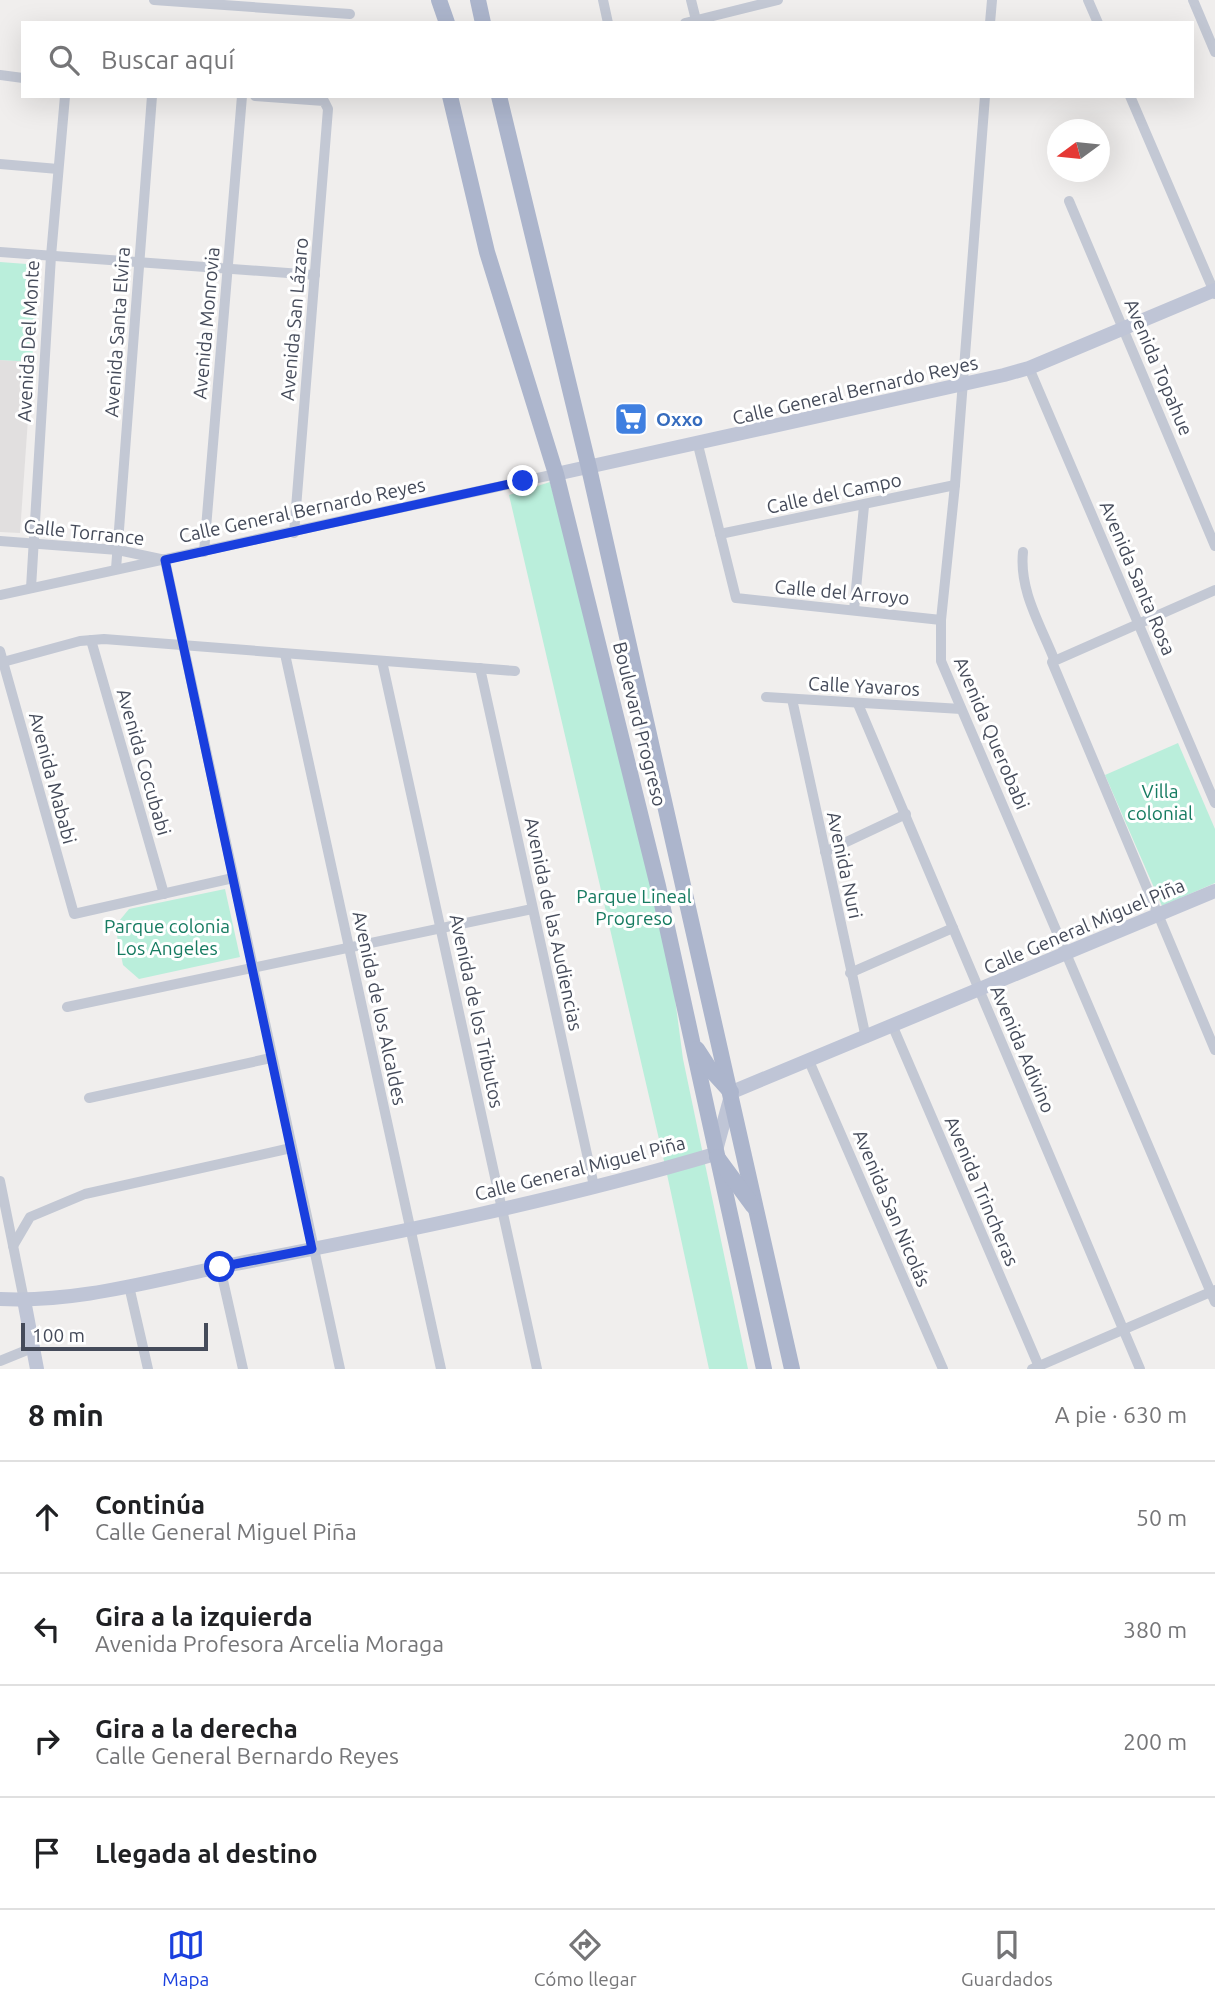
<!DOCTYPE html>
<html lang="es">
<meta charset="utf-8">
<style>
body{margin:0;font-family:Ubuntu,sans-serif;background:#f2f2f2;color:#202124}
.compass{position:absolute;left:1047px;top:119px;width:63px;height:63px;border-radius:50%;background:#fff;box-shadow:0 7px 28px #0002;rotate:255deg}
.scale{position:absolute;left:21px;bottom:18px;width:187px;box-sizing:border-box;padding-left:7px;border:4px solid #454b5a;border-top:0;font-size:19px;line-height:24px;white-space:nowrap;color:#454b5a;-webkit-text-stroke:5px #fff;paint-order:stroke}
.stop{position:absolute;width:21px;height:21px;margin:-16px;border:5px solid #193fde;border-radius:50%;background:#fff}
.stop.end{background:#193fde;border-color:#fff;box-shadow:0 2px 7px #0008}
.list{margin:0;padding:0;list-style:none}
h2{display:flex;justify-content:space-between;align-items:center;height:91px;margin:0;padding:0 28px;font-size:30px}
h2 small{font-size:23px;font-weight:400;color:#757577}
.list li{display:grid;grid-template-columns:46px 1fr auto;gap:21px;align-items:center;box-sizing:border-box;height:112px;padding:0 28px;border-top:2px solid #e0e0e0}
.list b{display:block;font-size:26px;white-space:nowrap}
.list p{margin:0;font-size:23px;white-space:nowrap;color:#757577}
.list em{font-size:23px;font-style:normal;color:#757577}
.icon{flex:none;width:38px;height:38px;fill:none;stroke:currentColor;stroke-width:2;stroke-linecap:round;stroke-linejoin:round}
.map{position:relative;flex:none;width:1215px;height:1369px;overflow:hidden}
.search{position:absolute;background:#fff;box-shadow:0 7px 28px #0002;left:21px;right:21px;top:21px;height:77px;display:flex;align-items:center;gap:18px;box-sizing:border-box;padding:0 24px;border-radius:0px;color:#757577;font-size:26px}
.sheet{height:539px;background:#fff}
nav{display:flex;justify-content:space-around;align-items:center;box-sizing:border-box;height:98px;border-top:2px solid #e0e0e0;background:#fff;font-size:19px;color:#757577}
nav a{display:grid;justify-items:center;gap:4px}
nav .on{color:#193fde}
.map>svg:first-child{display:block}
.education{fill:#e1dfdf}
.green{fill:#baeedb}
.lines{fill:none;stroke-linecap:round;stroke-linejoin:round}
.street{stroke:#c3c8d4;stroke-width:10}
.secondary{stroke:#bfc5d6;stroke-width:14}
.primary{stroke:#acb5cc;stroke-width:16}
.route{stroke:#193fde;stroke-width:9}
.labels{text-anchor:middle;stroke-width:6;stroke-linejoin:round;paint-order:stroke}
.street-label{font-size:19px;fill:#454b5a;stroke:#fff}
.shop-label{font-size:19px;font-weight:bold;fill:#366cbe;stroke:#fff;text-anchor:start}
.park-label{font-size:19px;fill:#167b61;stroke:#fff}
</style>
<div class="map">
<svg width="1215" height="1369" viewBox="0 0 1215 1369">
<rect width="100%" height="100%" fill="#f0eeed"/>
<polygon class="education" points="0,360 32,362 20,533 0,532"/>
<g class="green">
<polygon points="0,262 40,265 32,362 0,360"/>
<polygon points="550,482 663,908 683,1059 748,1369 709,1369 665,1165 509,495"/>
<polygon points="1178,743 1215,829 1215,883 1162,906 1105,775"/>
<polygon points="225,889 240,957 139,979 123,965 115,926 129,909"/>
</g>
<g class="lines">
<g class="street">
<polyline points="154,0 350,14"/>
<polyline points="603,0 608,23"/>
<polyline points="691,0 696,20"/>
<polyline points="1088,0 1098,23"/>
<polyline points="1193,0 1215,52"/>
<polyline points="685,23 778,0"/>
<polyline points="990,23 992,0"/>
<polyline points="0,75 23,78"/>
<polyline points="255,96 324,101 328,109 294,533"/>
<polyline points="985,96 955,485 941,620 941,661 1215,1302"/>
<polyline points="1130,96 1215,294"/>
<polyline points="0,164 58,169"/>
<polyline points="1069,201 1215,546"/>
<polyline points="0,252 315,275"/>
<polyline points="1029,368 1215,803"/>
<polyline points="698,445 736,598 941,620"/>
<polyline points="720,534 955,485"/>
<polyline points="0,541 118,550 165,560 340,1369"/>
<polyline points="204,552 242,96"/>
<path d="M1023,552C1019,590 1040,624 1054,659"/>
<polyline points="116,569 152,96"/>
<polyline points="31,588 51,256 65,96"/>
<polyline points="1215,590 1052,662 1215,1050"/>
<polyline points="0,595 556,474"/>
<polyline points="854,610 864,506"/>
<polyline points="91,640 164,894"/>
<polyline points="0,651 74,914 233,878"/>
<polyline points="285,654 441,1369"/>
<polyline points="382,661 537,1369"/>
<polyline points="3,662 80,641 104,639 515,671"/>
<polyline points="480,668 594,1186"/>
<polyline points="766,697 961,709"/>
<polyline points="792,699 866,1038"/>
<polyline points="858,704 1140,1369"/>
<polyline points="825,852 906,814"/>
<polyline points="850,973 953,928"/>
<polyline points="67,1007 532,909"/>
<polyline points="893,1027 1040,1369"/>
<polyline points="809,1061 943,1369"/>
<polyline points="89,1098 271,1058"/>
<polyline points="0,1181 24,1300"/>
<polyline points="13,1246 30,1217 85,1194 291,1148"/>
<polyline points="220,1267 243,1369"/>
<polyline points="129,1286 148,1369"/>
<polyline points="0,1361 32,1348"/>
<polyline points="1032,1369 1215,1290"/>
</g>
<g class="secondary">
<polyline points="556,474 1004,375 1029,368 1215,290"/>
<path d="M0,1299C78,1303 154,1280 230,1265C392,1234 556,1201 715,1154L732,1092L1215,891"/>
<polyline points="24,1300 37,1369"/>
</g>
<g class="primary">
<polyline points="439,0 447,23"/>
<polyline points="478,0 483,23"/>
<polyline points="450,96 487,252 556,474 658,886 764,1369"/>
<polyline points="499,96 589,468 792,1369"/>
<polyline points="697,1049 710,1069 731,1092"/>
<polyline points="717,1157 753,1206"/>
</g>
</g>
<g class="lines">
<polyline class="route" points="220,1267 312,1249 165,560 523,481"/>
</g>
<defs>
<symbol id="supermarket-square" viewBox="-11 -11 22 22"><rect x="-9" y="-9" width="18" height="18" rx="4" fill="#3f7fe0" stroke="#fff"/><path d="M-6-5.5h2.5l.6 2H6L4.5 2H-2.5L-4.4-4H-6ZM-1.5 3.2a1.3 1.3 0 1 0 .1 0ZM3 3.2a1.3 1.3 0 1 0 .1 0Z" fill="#fff"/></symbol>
</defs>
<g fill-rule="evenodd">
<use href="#supermarket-square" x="612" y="400" width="38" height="38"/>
</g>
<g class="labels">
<g class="street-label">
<text transform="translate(294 319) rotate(-85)" y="7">Avenida San Lázaro</text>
<text transform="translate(206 323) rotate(-85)" y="7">Avenida Monrovia</text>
<text transform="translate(117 332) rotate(-86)" y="7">Avenida Santa Elvira</text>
<text transform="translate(28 341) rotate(-87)" y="7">Avenida Del Monte</text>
<text transform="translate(1159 367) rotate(67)" y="7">Avenida Topahue</text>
<text transform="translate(855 390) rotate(-13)" y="7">Calle General Bernardo Reyes</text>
<text transform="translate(834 493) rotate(-12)" y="7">Calle del Campo</text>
<text transform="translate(302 510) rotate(-12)" y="7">Calle General Bernardo Reyes</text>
<text transform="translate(84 532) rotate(6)" y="7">Calle Torrance</text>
<text transform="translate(1138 578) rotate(67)" y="7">Avenida Santa Rosa</text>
<text transform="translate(842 592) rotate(5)" y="7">Calle del Arroyo</text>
<text transform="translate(864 686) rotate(3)" y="7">Calle Yavaros</text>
<text transform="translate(640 724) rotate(76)" y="7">Boulevard Progreso</text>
<text transform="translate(992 733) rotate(67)" y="7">Avenida Querobabi</text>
<text transform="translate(144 762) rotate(74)" y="7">Avenida Cocubabi</text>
<text transform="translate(53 778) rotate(75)" y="7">Avenida Mababi</text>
<text transform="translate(845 865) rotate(78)" y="7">Avenida Nuri</text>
<text transform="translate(554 924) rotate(78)" y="7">Avenida de las Audiencias</text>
<text transform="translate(1084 926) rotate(-23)" y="7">Calle General Miguel Piña</text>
<text transform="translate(380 1008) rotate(78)" y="7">Avenida de los Alcaldes</text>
<text transform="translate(477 1011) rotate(78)" y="7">Avenida de los Tributos</text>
<text transform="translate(1023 1049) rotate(67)" y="7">Avenida Adivino</text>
<text transform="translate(580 1168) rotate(-14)" y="7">Calle General Miguel Piña</text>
<text transform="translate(982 1191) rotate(67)" y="7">Avenida Trincheras</text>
<text transform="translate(892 1208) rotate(67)" y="7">Avenida San Nicolás</text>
</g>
<g class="shop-label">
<text x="656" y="426">Oxxo</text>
</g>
<g class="park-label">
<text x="1160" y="798">Villa<tspan x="1160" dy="22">colonial</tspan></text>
<text x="634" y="903">Parque Lineal<tspan x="634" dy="22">Progreso</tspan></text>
<text x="167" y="933">Parque colonia<tspan x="167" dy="22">Los Angeles</tspan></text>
</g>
</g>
</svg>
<svg class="compass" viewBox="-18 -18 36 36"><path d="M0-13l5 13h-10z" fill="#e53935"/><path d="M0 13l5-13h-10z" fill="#757577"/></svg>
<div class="scale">100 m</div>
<div class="stop" style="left:220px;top:1267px"></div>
<div class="stop end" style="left:523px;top:481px"></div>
<div class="search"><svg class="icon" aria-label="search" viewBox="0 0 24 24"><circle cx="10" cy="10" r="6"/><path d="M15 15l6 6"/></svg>Buscar aquí</div>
</div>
<section class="sheet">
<h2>8 min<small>A pie · 630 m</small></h2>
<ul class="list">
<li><svg class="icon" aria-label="ahead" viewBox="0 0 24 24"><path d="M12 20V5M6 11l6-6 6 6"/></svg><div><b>Continúa</b><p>Calle General Miguel Piña</p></div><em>50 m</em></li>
<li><svg class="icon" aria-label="left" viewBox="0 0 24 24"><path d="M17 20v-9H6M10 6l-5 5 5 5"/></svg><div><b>Gira a la izquierda</b><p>Avenida Profesora Arcelia Moraga</p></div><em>380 m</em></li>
<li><svg class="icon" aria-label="right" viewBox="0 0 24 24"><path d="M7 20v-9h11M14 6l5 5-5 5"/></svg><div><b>Gira a la derecha</b><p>Calle General Bernardo Reyes</p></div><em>200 m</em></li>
<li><svg class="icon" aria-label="arrive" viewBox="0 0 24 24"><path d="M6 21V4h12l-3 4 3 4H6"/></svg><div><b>Llegada al destino</b></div></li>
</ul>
</section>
<nav>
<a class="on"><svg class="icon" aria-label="map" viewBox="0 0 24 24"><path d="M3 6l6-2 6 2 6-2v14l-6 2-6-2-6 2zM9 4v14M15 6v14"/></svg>Mapa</a>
<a><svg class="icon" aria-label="directions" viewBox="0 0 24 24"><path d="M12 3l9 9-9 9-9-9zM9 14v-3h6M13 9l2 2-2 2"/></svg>Cómo llegar</a>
<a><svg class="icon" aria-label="saved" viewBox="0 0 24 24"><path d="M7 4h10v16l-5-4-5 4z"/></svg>Guardados</a>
</nav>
